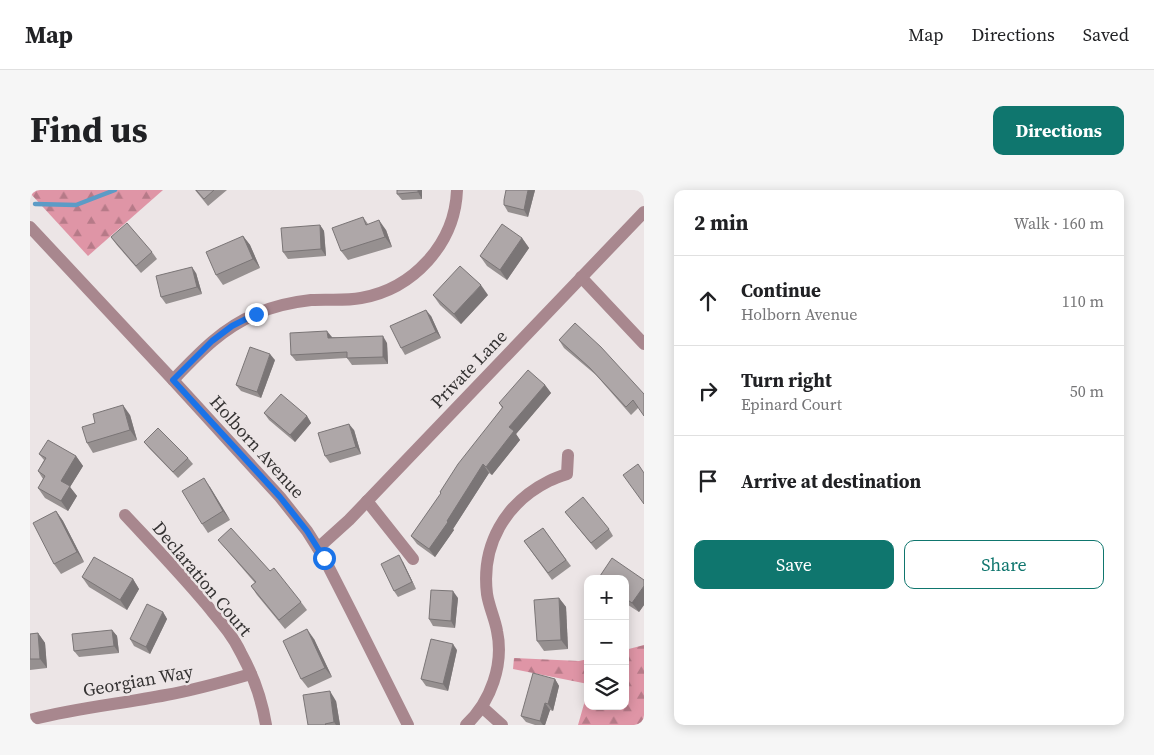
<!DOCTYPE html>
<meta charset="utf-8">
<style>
body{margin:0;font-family:"Source Serif 4",serif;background:#f6f6f6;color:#202124}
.controls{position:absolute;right:15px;bottom:15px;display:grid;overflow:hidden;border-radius:10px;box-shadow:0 2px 12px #0003}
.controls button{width:45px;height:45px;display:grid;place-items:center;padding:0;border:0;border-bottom:1px solid #e0e0e0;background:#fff;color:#202124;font:25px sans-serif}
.stop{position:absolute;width:15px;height:15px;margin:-11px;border:4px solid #1a73e8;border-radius:50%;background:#fff}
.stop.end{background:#1a73e8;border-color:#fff;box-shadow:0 1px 5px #0008}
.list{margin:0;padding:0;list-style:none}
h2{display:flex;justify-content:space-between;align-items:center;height:65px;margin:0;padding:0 20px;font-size:21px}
h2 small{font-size:16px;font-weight:400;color:#757577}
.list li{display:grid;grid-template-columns:32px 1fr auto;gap:15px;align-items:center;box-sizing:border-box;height:90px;padding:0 20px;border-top:1px solid #e0e0e0}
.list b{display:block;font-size:19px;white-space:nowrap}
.list p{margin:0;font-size:16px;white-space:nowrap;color:#757577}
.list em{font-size:16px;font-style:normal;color:#757577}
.actions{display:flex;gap:10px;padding:15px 20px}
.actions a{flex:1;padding:11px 0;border:1px solid #0f766e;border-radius:10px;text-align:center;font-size:18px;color:#0f766e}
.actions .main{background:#0f766e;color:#fff}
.icon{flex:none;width:28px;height:28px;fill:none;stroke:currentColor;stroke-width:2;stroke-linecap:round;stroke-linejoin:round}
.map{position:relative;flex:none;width:614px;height:535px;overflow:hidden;border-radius:10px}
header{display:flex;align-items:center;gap:30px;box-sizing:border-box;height:70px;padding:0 25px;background:#fff;border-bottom:1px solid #e0e0e0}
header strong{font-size:24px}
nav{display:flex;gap:28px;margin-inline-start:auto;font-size:18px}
.intro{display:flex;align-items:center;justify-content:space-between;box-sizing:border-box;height:120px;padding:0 30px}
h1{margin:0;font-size:35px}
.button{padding:12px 22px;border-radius:10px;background:#0f766e;color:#fff;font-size:18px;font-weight:700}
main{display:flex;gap:30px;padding:0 30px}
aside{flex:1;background:#fff;border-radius:10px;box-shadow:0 2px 12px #0003}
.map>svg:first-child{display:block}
.forest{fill:url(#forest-firs)}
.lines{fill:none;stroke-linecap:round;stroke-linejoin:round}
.stream{stroke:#5c9bc6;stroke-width:4.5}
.minor{stroke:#a8878e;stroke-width:12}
.wall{fill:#969090}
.shaded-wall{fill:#7a7576}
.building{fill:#aea7a8;stroke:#7a7576}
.route{stroke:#1a73e8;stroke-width:6}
.labels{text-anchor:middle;stroke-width:5;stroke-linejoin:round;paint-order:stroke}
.street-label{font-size:18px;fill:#353333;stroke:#ece5e6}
</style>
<header>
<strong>Map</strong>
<nav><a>Map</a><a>Directions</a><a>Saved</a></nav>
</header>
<div class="intro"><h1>Find us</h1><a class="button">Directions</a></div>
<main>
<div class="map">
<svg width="614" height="535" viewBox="0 0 614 535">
<defs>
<pattern id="forest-firs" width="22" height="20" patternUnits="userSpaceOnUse" patternTransform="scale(1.25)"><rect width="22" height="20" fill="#df95a6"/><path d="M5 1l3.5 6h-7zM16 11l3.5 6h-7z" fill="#b67a88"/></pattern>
</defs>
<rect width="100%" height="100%" fill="#ece5e6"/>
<g class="forest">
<polygon points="0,0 133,0 58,66 0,3"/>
<polygon points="614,455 614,535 548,535 558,500 558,516 595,516 595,460"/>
<polygon points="484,468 549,471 558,469 558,494 483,479"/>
</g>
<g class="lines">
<polyline class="stream" points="5,14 46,15 85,0"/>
<g class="minor">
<polyline points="0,37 143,190 250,307 277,341 294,368 322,423 378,535"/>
<polyline points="551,87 614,154"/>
<path d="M143,190C168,164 192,138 226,124C243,116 263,112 281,110C298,109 315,111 331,108C383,99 425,54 427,0"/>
<polyline points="337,311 383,369"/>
<path d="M95,325C122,354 150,383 175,413C188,429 202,444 211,463C223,485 232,510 236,535"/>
<polyline points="288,358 319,330 614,22"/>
<polyline points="452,517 472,535"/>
<path d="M0,530C45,518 90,514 136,505C165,500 193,492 221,484"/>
<path d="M436,535C461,512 474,474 467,441C465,429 459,417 457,404C451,355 475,313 519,291C525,288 531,286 537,284L538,265"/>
</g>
</g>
<g class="wall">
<polygon points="165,0 197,0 178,16"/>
<polygon points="392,0 392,9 372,10 367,4"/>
<polygon points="505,0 498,27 478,22 474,15"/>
<polygon points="333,27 338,34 356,40 362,57 318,70 311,61"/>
<polygon points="290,35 294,41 296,66 258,69 253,62"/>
<polygon points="213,46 220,55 230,78 193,95 186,85"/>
<polygon points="81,47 122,62 127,69 111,83 86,54"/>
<polygon points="492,48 499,58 477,90 457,76 450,66"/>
<polygon points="166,83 172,104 136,114 131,107"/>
<polygon points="403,105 458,105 431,134 410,115"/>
<polygon points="401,126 411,148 375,165 371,158"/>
<polygon points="302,147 357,153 358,174 322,175 317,168 266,171 261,165"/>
<polygon points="529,150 614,204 608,218 601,225 566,185 534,158"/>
<polygon points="245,170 231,208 211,201 206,195"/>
<polygon points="515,195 521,203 486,244 490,250 462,285 459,283 423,339 424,340 405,367 387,354 381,346 411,304 410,302 472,218 469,213"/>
<polygon points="234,223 277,226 281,233 265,252 239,230"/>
<polygon points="100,225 107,250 63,263 57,253"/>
<polygon points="324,240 331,264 300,273 295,266"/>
<polygon points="114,252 158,268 163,274 148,288 119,258"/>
<polygon points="9,264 46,266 53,276 40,297 47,306 38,321 15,308 8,298 13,289 8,281 14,270"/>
<polygon points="180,297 200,330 178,343 172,334"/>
<polygon points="26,321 33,331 54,372 31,384 24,374"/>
<polygon points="535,322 579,339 583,346 566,360"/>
<polygon points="513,338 541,376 522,390 494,351"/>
<polygon points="188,350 240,381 271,412 277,420 255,439 227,405 221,396 225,393 195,358"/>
<polygon points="373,372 386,399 368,407 364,401"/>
<polygon points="52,387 103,389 109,399 97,420 59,397"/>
<polygon points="595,389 614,390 614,415 609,422 595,413"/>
<polygon points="428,408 425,438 403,436 399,429"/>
<polygon points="529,408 536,417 538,459 514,461 507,451"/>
<polygon points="133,422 137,429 120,464 104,456 100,449"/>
<polygon points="82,440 87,446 89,463 49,467 44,461"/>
<polygon points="8,443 15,453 17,478 0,480 0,444"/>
<polygon points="284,449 302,487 278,498 271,489"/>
<polygon points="427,460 418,501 396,496 391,489"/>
<polygon points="525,489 529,496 523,521 520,520 515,535 505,535 496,532 491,526"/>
<polygon points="306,511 310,535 278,535"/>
</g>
<g class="shaded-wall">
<polygon points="388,0 392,0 392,9 388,2"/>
<polygon points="498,0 505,0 498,27 494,20"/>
<polygon points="349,30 356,40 362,57 355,47"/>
<polygon points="290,35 294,41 296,66 291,59"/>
<polygon points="213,46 220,55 230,78 223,69"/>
<polygon points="492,48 499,58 477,90 470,80"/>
<polygon points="162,77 166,83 172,104 167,97"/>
<polygon points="451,95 458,105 431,134 424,124"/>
<polygon points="396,120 401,126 411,148 406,142"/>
<polygon points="297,141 302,147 302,155 298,148"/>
<polygon points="353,146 357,153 358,174 353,167"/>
<polygon points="240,164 245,170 231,208 227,202"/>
<polygon points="515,195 521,203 486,244 490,250 462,285 456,277 479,237"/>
<polygon points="93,215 100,225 107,250 100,240"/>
<polygon points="277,226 281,233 265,252 260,245"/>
<polygon points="319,234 324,240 331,264 326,257"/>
<polygon points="46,266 53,276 40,297 47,306 38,321 31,311 31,291"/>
<polygon points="453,274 459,283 423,339 424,340 405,367 399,359"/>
<polygon points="174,288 180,297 200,330 193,321"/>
<polygon points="26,321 33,331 54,372 47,362"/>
<polygon points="369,365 373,372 386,399 382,392"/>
<polygon points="103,389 109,399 97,420 90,410"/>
<polygon points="614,396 614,415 609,422 602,413"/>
<polygon points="423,401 428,408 425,438 421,431"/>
<polygon points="529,408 536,417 538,459 531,450"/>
<polygon points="133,422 137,429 120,464 116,457"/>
<polygon points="277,439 284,449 302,487 295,478"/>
<polygon points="82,440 87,446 89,463 84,456"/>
<polygon points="8,443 15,453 17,478 10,469"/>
<polygon points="423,454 427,460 418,501 413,494"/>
<polygon points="525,489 529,496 523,521 518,514"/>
<polygon points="300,501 306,511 310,535 306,535 304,532"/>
<polygon points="515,513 520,520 515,535 513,535 510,531"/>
</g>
<g class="building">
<polygon points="166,0 184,0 174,9"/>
<polygon points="367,0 388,0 388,2 367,4"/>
<polygon points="476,0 498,0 494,20 474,15 474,10"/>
<polygon points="333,27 336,35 349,30 355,47 311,61 302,38"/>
<polygon points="97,33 122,62 106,76 81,47"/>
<polygon points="472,34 492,48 470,80 450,66"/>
<polygon points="290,35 291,59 253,62 251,38"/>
<polygon points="213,46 223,69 186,85 176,62"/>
<polygon points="430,76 451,95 424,124 403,105"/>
<polygon points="162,77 167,97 131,107 126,86"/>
<polygon points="396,120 406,142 371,158 360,136"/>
<polygon points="545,133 571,157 614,204 614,226 603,210 596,217 560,178 529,150"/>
<polygon points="297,141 298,148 353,146 353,167 317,168 317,162 261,165 260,143"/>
<polygon points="220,157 240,164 227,202 206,195"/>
<polygon points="498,180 515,195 479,237 484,241 456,277 453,274 417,331 418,332 399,359 381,346 411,303 410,302 428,274 473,217 469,213"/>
<polygon points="251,204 277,226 260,245 234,223"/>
<polygon points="93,215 100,240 57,253 52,237 65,233 63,224"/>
<polygon points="319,234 326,257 295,266 288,243"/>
<polygon points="128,238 158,268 143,282 114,252"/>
<polygon points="18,250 46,266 31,291 40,296 31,311 8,298 15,286 8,281 16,268 9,264"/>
<polygon points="608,274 614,283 614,314 593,285"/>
<polygon points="174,288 193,321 172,334 152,301"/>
<polygon points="553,307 579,339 561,353 535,322"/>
<polygon points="26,321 47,362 24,374 3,333"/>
<polygon points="201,338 240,381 244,378 271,412 249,430 221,396 226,392 188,350"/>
<polygon points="513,338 536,370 518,383 494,351"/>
<polygon points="369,365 382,392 364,401 351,374"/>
<polygon points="64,367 103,389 90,410 52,387"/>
<polygon points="582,368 614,390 614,396 602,413 595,408 595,389 568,389"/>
<polygon points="401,400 423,401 421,431 399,429"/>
<polygon points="529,408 531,450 507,451 504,410"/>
<polygon points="117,414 133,422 116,457 100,449"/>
<polygon points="277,439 295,478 271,489 253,451"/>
<polygon points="82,440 84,456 44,461 42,444"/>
<polygon points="8,443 10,469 0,469 0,444"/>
<polygon points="401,449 423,454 413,494 391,489"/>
<polygon points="503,483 525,489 518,514 515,513 510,531 491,526"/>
<polygon points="300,501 304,532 295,534 296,535 278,535 273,505"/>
</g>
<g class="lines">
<polyline class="route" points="226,124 202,136 182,151 143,190 250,307 277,341 294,368"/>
</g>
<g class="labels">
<g class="street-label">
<text transform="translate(439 179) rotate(-46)" y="6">Private Lane</text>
<text transform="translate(227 257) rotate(48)" y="6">Holborn Avenue</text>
<text transform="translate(172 389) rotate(50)" y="6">Declaration Court</text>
<text transform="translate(108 491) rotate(-10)" y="6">Georgian Way</text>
</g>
</g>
</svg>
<div class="controls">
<button>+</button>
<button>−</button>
<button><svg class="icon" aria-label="layers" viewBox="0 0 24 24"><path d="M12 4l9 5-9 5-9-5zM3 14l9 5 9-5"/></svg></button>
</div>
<div class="stop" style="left:294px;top:368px"></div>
<div class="stop end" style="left:226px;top:124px"></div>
</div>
<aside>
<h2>2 min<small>Walk · 160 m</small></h2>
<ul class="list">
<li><svg class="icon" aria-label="ahead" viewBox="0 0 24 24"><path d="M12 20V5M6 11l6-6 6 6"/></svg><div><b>Continue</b><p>Holborn Avenue</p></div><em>110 m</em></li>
<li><svg class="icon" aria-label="right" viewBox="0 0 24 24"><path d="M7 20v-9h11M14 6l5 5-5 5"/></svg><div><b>Turn right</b><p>Epinard Court</p></div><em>50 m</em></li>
<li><svg class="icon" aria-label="arrive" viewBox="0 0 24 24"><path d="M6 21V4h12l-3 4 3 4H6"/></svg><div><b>Arrive at destination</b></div></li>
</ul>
<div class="actions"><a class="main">Save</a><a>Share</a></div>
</aside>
</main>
